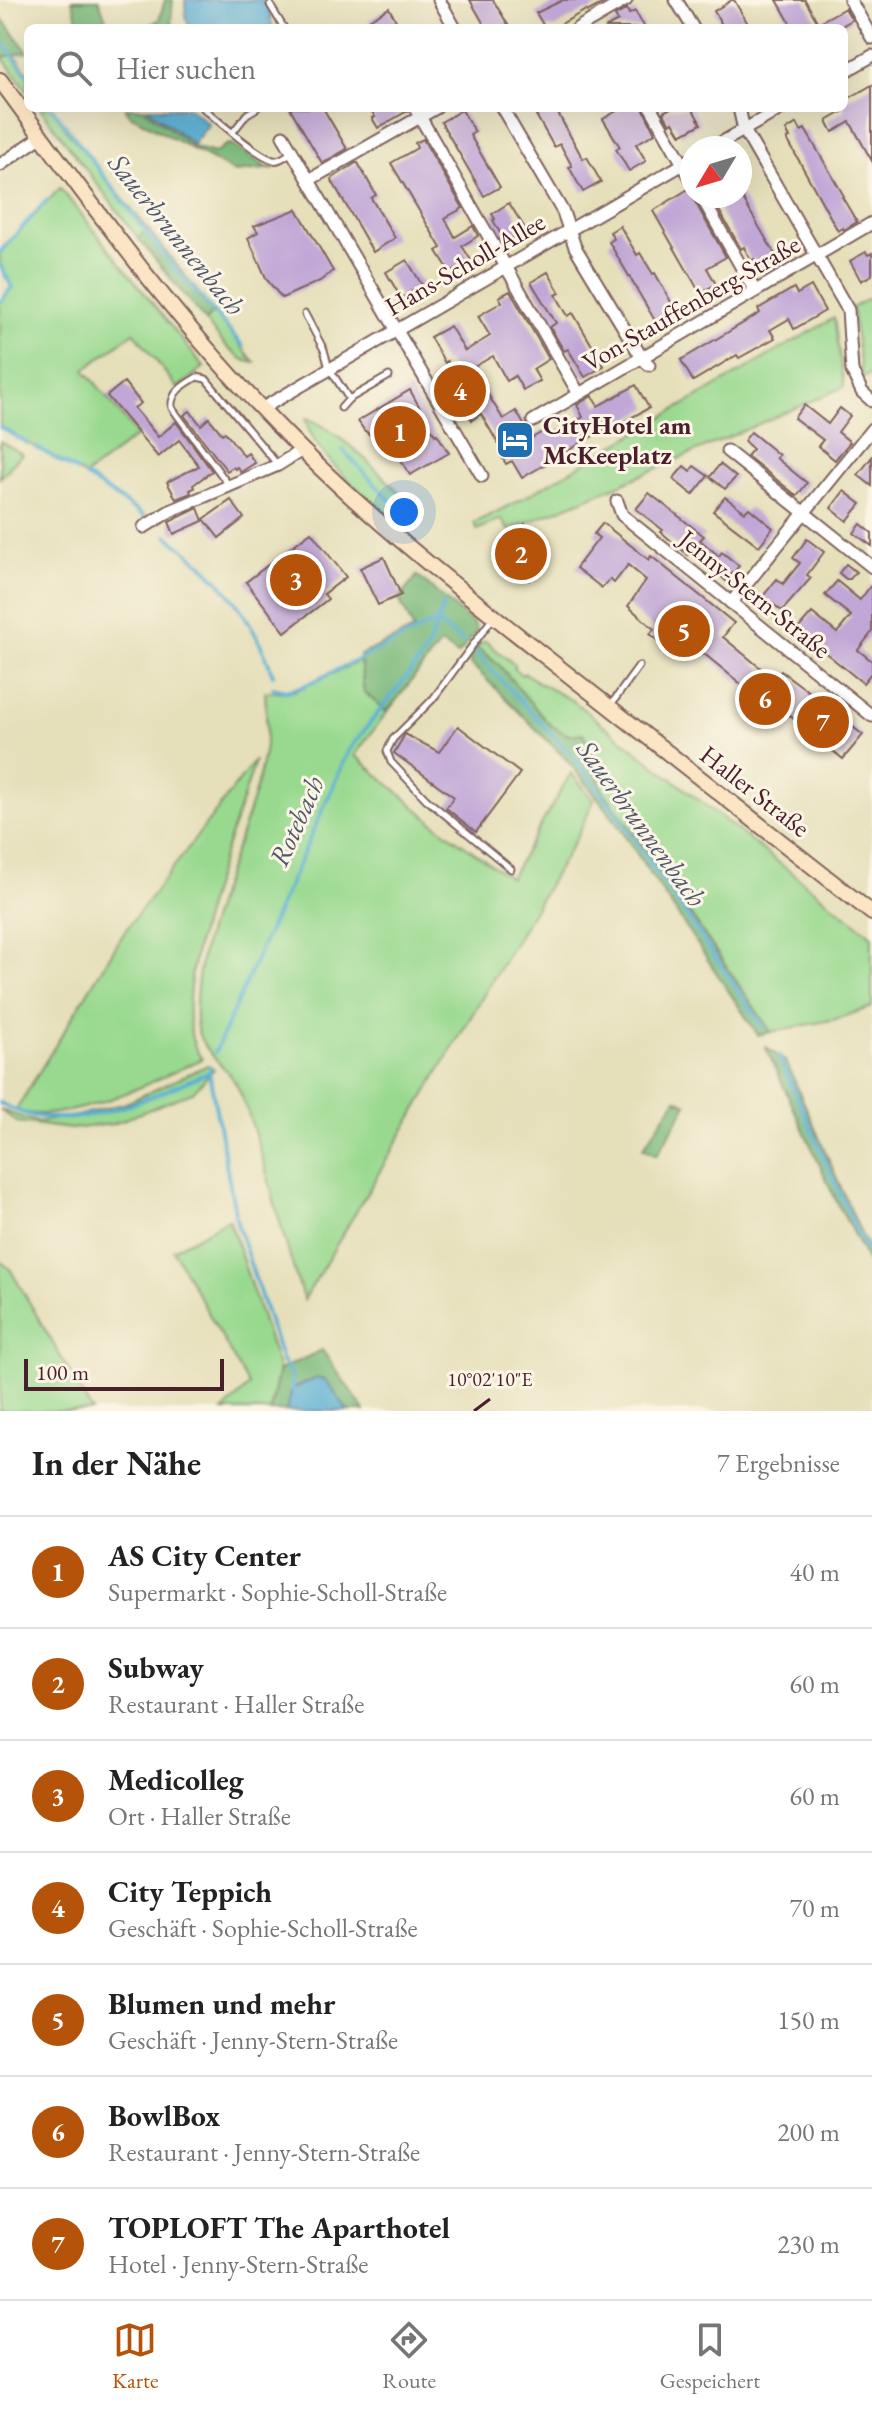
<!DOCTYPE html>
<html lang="de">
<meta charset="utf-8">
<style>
body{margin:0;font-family:"EB Garamond",serif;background:#f2f2f2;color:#222}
.compass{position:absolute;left:680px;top:136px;width:72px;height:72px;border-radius:50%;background:#fff;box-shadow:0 8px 32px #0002;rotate:232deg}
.scale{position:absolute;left:24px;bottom:20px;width:200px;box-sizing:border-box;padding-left:8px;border:4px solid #4a1f2b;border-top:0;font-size:22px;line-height:28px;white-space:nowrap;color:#4a1f2b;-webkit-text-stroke:6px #fcf5e5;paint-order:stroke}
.you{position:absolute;left:404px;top:512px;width:28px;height:28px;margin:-20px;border:6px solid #fff;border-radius:50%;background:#1a73e8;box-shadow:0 0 0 12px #1a73e833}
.badge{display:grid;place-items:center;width:52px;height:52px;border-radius:50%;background:#b45309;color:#fff;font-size:26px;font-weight:700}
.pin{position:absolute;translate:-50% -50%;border:4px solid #fff;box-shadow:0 2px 8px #0006}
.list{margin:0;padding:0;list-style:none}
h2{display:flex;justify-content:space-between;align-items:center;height:104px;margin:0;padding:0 32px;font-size:34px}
h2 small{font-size:26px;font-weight:400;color:#767676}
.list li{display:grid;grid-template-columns:52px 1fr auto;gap:24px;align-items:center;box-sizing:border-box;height:112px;padding:0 32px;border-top:2px solid #e0e0e0}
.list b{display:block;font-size:30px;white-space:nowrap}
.list p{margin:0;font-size:26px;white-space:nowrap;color:#767676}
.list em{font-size:26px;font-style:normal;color:#767676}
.icon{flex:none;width:44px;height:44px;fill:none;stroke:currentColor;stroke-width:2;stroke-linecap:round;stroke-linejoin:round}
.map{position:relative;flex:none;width:872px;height:1411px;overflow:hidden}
.search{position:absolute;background:#fff;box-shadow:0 8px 32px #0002;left:24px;right:24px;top:24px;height:88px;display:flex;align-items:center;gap:20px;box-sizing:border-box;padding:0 28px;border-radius:12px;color:#767676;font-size:30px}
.sheet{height:888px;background:#fff}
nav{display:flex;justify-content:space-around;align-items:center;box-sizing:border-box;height:112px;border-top:2px solid #e0e0e0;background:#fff;font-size:22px;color:#767676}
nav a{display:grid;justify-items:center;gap:4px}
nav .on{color:#b45309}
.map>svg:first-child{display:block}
.green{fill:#99d98f;stroke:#727c5d;stroke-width:2}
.forest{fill:#7ab97a;stroke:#626c52;stroke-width:2}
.water{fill:#56aed3;stroke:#50667f;stroke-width:2}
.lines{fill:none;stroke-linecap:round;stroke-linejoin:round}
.stream{stroke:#56aed3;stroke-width:4}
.building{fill:#c1a7d7}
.lane-casing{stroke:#80625d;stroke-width:9}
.street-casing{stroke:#80625d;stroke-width:15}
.secondary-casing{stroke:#80625d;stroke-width:18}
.lane{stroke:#fff;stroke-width:5}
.street{stroke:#fff;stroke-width:11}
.secondary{stroke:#fce5c4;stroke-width:14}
.ticks{fill:none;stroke:#4a1f2b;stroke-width:3}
.labels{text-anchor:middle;stroke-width:6;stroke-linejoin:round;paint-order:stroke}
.street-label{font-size:26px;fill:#4a1f2b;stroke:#fcf5e5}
.poi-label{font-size:26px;font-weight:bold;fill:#4a1f2b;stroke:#fcf5e5;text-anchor:start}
.water-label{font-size:28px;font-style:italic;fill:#4f586e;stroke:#fcf5e5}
.ticks-label{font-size:20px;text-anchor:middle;fill:#4a1f2b;stroke:#fcf5e5;stroke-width:6;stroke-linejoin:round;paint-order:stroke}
</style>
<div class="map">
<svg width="872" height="1411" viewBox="0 0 872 1411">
<rect width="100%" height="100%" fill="#fcf5e5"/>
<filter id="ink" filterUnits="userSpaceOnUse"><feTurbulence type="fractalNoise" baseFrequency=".0125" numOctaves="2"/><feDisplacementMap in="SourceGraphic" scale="16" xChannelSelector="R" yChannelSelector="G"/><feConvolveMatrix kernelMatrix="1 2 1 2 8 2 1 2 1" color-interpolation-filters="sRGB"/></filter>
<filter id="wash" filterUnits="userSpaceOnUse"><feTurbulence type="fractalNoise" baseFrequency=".006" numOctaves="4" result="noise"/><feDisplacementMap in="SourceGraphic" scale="32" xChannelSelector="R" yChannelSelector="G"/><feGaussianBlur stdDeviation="1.8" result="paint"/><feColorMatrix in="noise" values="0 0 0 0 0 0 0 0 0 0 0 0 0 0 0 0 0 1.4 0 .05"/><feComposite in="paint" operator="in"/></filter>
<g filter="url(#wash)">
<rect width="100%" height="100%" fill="#e5dfba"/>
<g class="green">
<polygon points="15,55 28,73 28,92 2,57"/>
<polygon points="40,108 52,108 67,131 148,229 138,238"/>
<polygon points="60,188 204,367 177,388 134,332 85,370 137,435 85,476 0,427 0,302 12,287 0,265 0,252"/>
<polygon points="872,296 872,374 862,378 852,308"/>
<path d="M214,312L255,363C234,362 218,335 205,321Z"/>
<polygon points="834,318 844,387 614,487 509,530 501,519 477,530 474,523 518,501"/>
<path d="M306,418C343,431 393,487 422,515L408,531C381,510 308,452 306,418Z"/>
<polygon points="0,441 22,454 0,478"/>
<path d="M485,641L515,665L513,668L522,675L525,673L539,683L573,701L872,936V1007L836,1019L771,1032L685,906L680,883L678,880L664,875L602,789L597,775L599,763L574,735C548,736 518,686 501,668C494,660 485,654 476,647Z"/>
<path d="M360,661L364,692L387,712L355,755L435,824L510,878L571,773L594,800L578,835L304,1300C279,1232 267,1159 240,1092C229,1064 198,1053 196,1021C192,924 251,840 265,746C268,728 266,710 265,692L295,691Z"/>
<path d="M255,760C238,826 157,1003 202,1059C155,1080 66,1128 16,1110L125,931Z"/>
<polygon points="208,1065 214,1069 193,1092 113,1124 71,1129 17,1122 0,1110 36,1122 76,1116 126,1103"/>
<polygon points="229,1219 279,1370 270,1411 223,1411 249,1386 173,1250"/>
<polygon points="0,1261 10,1269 92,1411 0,1411"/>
</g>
<g class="forest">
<polygon points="72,0 99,0 109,28 80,28"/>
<polygon points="165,0 173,0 171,21 174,28 144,28 159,20"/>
<polygon points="0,16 28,52 2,57 0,54"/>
<polygon points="125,108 143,108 193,147 215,153 226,145 231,144 266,167 275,168 234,172 130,115"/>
<polygon points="148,229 214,312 205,321 138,238"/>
<polygon points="417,576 474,624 477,631 458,655 441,643 387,712 364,692 360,655 414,630 399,599"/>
<polygon points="476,647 499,665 549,724 568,735 583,733 599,764 597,775 602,789 664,875 678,880 680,883 685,907 771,1032 758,1035 607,809 567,760 469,662"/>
<polygon points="765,1046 786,1062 863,1238 872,1253 872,1270 835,1198"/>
<polygon points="676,1099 687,1104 657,1155 643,1148"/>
<polygon points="322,1350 365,1411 348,1411 326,1381 317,1378 293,1389 286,1411 270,1411 279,1370"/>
</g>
<g class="water">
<polygon points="185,0 266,0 273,28 190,28 186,19"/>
<polygon points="147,108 189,108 209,124 193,144"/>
<polygon points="317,1378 326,1381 348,1411 286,1411 292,1389"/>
</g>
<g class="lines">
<g class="stream">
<polyline points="0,38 28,76"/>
<polyline points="52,108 168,260 243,346"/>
<polyline points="0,252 47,200"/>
<polyline points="0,265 12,287 0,302"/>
<polyline points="0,427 27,443"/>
<polyline points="37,448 77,471"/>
<polyline points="343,450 404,515"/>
<polyline points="85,476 144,516"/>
<path d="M167,536C218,574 252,613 273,675"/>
<polyline points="436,622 463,642"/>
<polyline points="476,653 577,761 614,810 763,1027"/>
<polyline points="273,688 286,691 304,686 436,622"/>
<polyline points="215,1052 349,750 426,652 444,604"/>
<polyline points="779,1056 854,1226 872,1260"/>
<polyline points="211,1067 209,1072 237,1223 282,1361 292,1375 292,1389 296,1393"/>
<path d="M0,1103C67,1141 145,1099 209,1072"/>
</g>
</g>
<g id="blocks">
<g class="building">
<polygon points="470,0 493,0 510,28 486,28"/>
<polygon points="563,0 609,0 587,12 586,10 554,28 545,28 536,13"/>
<polygon points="732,0 734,0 748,24 741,28 724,28 714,11"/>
<polygon points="777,0 805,0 818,23 845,8 852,20 838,28 793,28"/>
<polygon points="389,8 400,28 374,28 369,20"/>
<polygon points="627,9 629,14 635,11 645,28 605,28 618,21 615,16"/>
<polygon points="872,85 872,161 850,122 833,132 827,121 844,111 844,101"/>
<polygon points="290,108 323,108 347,149 322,163"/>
<polygon points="370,108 407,108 407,111 378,128 372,118 375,117"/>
<polygon points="532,108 555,108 583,159 587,157 601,182 583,192 569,167 572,166 560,144 554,147"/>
<polygon points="622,108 643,108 655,133 636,144 646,161 629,171 616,149 620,147 603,119"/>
<polygon points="671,108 692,108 701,124 681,135 673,122 670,124 663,112"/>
<polygon points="462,110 475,132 470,135 500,187 484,196 441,122"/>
<polygon points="797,123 801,131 805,129 844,196 842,197 857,222 844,230 843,228 838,231 787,139 790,138 786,130"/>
<polygon points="423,139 463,208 445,218 455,237 473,226 478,236 462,246 471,260 451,273 437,251 441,248 391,163 417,148 415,143"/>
<polygon points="356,163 358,163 376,195 371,198 395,238 373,252 331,179"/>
<polygon points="690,188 694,200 726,257 707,268 716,284 700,293 653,211"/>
<polygon points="711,196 741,196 782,266 763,276 754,259 751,261 744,247 741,249"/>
<polygon points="509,203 526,230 505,242 493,220 495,219 492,214"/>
<polygon points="297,209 333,271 320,281 282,298 267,280 248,238 258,232 254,226"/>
<polygon points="620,226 637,255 640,253 653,274 655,273 677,313 657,324 609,242 614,239 610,232"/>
<polygon points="866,252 868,255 872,253 872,275 861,281 850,261"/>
<polygon points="407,260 422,285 401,298 386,272"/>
<polygon points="548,272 560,293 556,295 568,316 573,313 604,366 585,377 568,349 564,351 550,327 556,323 531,282"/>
<polygon points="811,286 825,311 794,329 789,319 770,330 775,338 739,358 737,355 693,381 681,360 760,313 758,309 794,288 797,294"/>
<polygon points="510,291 549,359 533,369 540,381 523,390 515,376 507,381 493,356 472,368 503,419 516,411 532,438 548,429 551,435 583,417 577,405 592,396 598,406 636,385 649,408 610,429 608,427 522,478 512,461 506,464 500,454 503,452 481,414 472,420 452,388 460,383 447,361 445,363 430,337 450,326 465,351 490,336 478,316 502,302 499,297"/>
<polygon points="124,382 141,403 134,408 158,437 176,422 212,471 193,485 194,488 190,490 191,493 176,499 167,482 199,466 179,440 158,457 107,396"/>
<polygon points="410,390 435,435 437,434 449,453 410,475 400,459 364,430 358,421"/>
<polygon points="804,405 828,424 840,408 850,416 838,432 850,442 835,460 818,446 823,440 794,418"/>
<polygon points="190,411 201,425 209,418 222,434 225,432 244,456 248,453 255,463 241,472 237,467 235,469 233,467 227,471 184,415"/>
<polygon points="751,432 779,455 776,458 807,483 797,496 747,456 753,449 744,441"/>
<polygon points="872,457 872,486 858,475"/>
<polygon points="720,464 736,477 725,489 710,477"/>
<polygon points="684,466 690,471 694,466 708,476 693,495 673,479"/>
<polygon points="844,491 861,504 847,521 831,508"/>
<polygon points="649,493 704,536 700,540 719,556 722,552 739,566 726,581 692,550 688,555 661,532 663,530 636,509"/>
<polygon points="725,497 745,512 749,508 773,528 759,546 713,511"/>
<polygon points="231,500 244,518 219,538 204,519"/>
<polygon points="198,508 203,521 174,534 169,522"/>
<polygon points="603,523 649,560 651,556 734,623 723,637 774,679 781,671 850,722 849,724 863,735 843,759 773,702 769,707 697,648 691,656 662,636 659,641 650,634 654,629 628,606 646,580 628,565 614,583 610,579 602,588 576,568 599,538 594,534"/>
<polygon points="525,524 536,533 531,539 540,546 537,550 546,558 529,580 499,557"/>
<polygon points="861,524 872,533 872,546 854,533"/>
<polygon points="311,532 346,577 324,594 328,599 285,632 246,582"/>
<polygon points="807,539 824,552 807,575 811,578 782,611 763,596 777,579 783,584 800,563 793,558"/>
<polygon points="384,557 401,595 378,605 360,568"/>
<polygon points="846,564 856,572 850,579 846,579 839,573"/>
<polygon points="837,581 860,600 872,584 872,632 858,650 872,661 872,672 863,683 797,630 812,613 837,633 851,616 825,595"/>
<polygon points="458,726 520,773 476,832 446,808 454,797 394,753 405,734 439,752"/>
</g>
</g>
</g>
<g filter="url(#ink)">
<use href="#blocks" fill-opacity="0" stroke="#80625d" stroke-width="2"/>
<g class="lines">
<defs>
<g id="lane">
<polyline points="270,5 284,28"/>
<path d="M203,108C219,121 255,154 273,160C279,162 285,156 291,153"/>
<polyline points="233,132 247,114 257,108"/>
<polyline points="305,314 324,350 329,368 349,399 389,376"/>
<polyline points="341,408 349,399"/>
<path d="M228,484L172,408C170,392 185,384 197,377L206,379L277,464"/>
<polyline points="492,619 433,699 393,739 387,751 391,762 426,799 511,869"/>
<polyline points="610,706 639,666"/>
</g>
<g id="street">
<polyline points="439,0 455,28"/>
<polyline points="676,0 693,28"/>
<polyline points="850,0 872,38"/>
<polyline points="578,28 626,0"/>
<polyline points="844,72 872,56"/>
<polyline points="415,108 579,394"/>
<polyline points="502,108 563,212 575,247 642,358 649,365"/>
<polyline points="651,108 692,180"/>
<polyline points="739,108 744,130 848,310 852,371 862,392 872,401"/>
<polyline points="283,136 482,476"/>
<polyline points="712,148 782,108"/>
<polyline points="0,165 42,136"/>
<polyline points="309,180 436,108"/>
<polyline points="701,196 755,291"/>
<polyline points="261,409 692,159"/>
<polyline points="533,421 872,223"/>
<polyline points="727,451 872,567"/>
<polyline points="617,501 622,515 872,716"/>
<polyline points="144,527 170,511 278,465 302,450"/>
<polyline points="731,603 872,429"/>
</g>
<path id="secondary" d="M0,80C93,207 187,337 300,448C383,531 477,603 570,676C671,755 771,834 872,913"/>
</defs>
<use href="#lane" class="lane-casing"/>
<use href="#street" class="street-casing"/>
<use href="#secondary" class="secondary-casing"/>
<use href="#lane" class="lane"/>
<use href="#street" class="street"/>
<use href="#secondary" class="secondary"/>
</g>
</g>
<path class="ticks" d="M474,1411L490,1399"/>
<defs>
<symbol id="hotel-square" viewBox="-11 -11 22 22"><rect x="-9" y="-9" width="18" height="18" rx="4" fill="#1f6fb2" stroke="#fcf5e5"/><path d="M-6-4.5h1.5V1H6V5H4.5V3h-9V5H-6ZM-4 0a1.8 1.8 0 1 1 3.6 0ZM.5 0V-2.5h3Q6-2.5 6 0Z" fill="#fff"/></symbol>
</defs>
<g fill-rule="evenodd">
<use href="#hotel-square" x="493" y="418" width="44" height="44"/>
</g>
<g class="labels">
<g class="street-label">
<text transform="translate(465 264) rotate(-30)" y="9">Hans-Scholl-Allee</text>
<text transform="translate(691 303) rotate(-30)" y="9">Von-Stauffenberg-Straße</text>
<text transform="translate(755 594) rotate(39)" y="9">Jenny-Stern-Straße</text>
<text transform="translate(755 791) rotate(38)" y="9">Haller Straße</text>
</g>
<g class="poi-label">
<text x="543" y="434">CityHotel am<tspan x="543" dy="30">McKeeplatz</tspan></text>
</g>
<g class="water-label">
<text transform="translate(177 234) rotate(51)" y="10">Sauerbrunnenbach</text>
<text transform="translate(296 821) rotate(-66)" y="10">Rotebach</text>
<text transform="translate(642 823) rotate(54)" y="10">Sauerbrunnenbach</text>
</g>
</g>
<g class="ticks-label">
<text x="490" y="1386">10°02'10"E</text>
</g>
</svg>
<svg class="compass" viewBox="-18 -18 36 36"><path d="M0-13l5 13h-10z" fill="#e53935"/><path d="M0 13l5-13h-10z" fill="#767676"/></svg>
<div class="scale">100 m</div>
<div class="you"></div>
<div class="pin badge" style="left:400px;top:432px">1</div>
<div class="pin badge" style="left:521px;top:554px">2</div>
<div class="pin badge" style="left:296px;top:580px">3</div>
<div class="pin badge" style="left:460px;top:391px">4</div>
<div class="pin badge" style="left:684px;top:631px">5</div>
<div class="pin badge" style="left:765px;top:699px">6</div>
<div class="pin badge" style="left:823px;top:722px">7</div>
<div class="search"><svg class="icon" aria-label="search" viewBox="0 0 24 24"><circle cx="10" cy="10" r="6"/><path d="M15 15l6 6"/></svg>Hier suchen</div>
</div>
<section class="sheet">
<h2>In der Nähe<small>7 Ergebnisse</small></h2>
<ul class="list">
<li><span class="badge">1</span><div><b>AS City Center</b><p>Supermarkt · Sophie-Scholl-Straße</p></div><em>40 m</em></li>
<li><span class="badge">2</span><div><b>Subway</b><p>Restaurant · Haller Straße</p></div><em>60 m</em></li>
<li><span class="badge">3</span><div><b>Medicolleg</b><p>Ort · Haller Straße</p></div><em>60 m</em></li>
<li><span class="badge">4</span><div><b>City Teppich</b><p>Geschäft · Sophie-Scholl-Straße</p></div><em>70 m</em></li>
<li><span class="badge">5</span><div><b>Blumen und mehr</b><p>Geschäft · Jenny-Stern-Straße</p></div><em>150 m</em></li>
<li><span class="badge">6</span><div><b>BowlBox</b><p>Restaurant · Jenny-Stern-Straße</p></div><em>200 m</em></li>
<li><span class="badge">7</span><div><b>TOPLOFT The Aparthotel</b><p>Hotel · Jenny-Stern-Straße</p></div><em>230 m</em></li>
</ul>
</section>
<nav>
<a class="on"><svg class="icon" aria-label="map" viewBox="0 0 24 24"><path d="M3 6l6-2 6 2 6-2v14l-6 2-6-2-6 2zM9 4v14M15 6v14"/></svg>Karte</a>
<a><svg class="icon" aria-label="directions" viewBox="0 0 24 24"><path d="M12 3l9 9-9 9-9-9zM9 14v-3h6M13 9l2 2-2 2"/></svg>Route</a>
<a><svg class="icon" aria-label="saved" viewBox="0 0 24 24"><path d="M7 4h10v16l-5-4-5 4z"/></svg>Gespeichert</a>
</nav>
